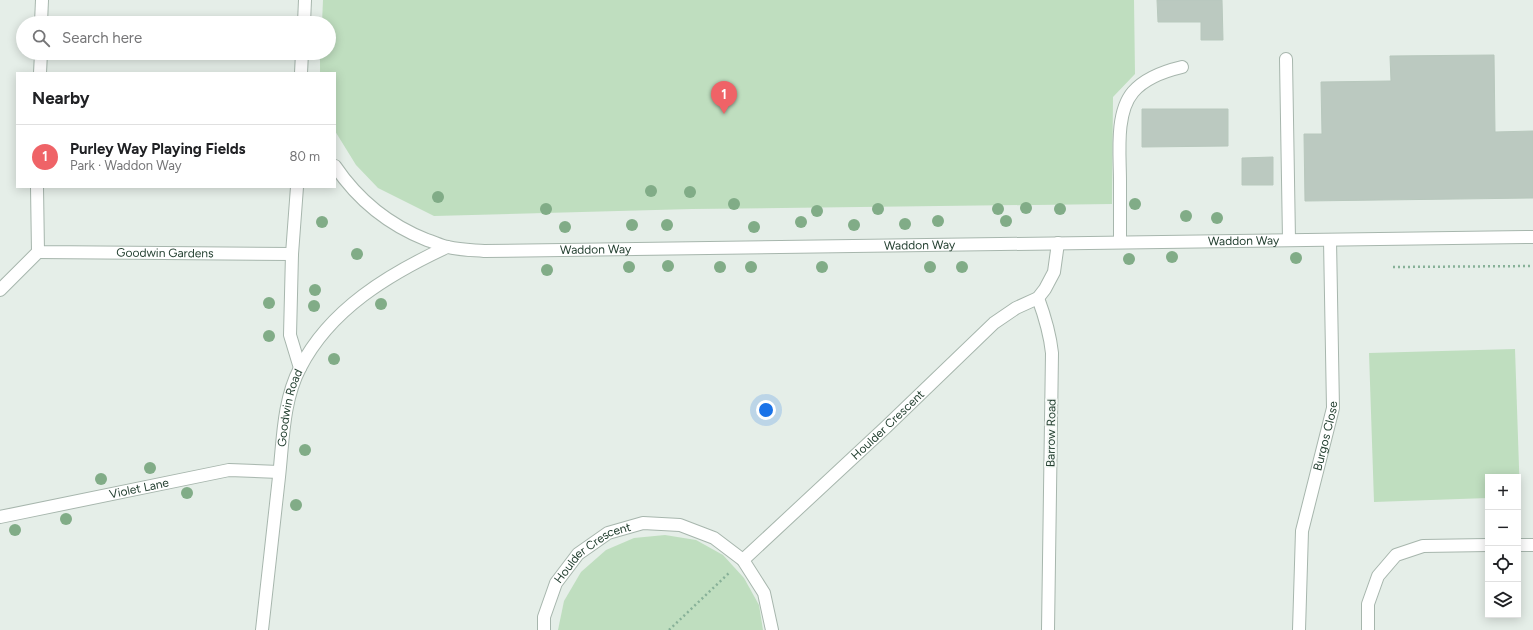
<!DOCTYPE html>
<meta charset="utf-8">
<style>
body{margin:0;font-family:Figtree,sans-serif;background:#f6f6f6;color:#202124}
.controls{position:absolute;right:12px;bottom:12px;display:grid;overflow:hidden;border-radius:0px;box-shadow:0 2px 10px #0003}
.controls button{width:36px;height:36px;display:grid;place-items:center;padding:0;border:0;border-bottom:1px solid #e0e0e0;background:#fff;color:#202124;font:20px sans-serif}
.you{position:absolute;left:766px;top:410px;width:14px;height:14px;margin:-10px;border:3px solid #fff;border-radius:50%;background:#1a73e8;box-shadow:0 0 0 6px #1a73e833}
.badge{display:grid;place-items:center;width:26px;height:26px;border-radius:50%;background:#ef6367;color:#fff;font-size:13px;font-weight:700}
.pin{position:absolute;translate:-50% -33px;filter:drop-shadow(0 1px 2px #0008)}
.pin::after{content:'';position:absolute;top:21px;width:14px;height:12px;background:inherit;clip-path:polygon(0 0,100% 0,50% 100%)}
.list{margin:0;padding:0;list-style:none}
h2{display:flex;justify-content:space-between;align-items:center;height:52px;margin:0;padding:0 16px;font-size:17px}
h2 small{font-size:13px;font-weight:400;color:#757577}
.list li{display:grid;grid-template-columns:26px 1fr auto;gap:12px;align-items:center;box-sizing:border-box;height:64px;padding:0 16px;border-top:1px solid #e0e0e0}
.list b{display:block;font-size:15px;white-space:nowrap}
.list p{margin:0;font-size:13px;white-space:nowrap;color:#757577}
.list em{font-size:13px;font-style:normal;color:#757577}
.icon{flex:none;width:22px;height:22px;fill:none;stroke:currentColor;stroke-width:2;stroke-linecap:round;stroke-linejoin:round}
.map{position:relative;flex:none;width:1533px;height:630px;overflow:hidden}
.search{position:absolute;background:#fff;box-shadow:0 2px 10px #0003;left:16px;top:16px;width:320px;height:44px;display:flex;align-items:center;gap:10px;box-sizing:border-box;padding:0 14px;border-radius:22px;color:#757577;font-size:15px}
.panel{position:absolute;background:#fff;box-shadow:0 2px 10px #0003;left:16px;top:72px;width:320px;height:116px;border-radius:0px}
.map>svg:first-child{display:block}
.green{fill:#bfdebf}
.building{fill:#bbc9c0;stroke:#b8c8bd}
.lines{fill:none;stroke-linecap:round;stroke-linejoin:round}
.minor-casing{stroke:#a7b6ad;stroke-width:14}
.path{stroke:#87b198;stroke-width:2.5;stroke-dasharray:2 3;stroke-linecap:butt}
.minor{stroke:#fff;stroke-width:12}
.tree{fill:#81ac87}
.labels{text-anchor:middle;stroke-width:4;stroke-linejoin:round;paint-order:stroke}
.street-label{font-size:12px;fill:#244031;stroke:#f6faf7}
</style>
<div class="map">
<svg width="1533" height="630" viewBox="0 0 1533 630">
<rect width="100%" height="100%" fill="#e5eee8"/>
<g class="green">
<polygon points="323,0 1134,0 1135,74 1113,97 1112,204 692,209 434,216 378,188 356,165 335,131 335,73 320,73 320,53 329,53 329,23 322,23"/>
<polygon points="1515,349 1520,497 1518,497 1518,477 1488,477 1488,498 1374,502 1369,353"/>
<polygon points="665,535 696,540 723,555 744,578 759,605 763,630 558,630 564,601 581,572 606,550 634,538"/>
</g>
<g class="building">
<polygon points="1157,0 1222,0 1223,40 1201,40 1201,22 1158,22"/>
<polygon points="1494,55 1495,132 1533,131 1533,198 1305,201 1304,134 1322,134 1321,82 1391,81 1390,56"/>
<polygon points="1142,109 1228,109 1228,146 1142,147"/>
<polygon points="1273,157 1273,185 1242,185 1242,158"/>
</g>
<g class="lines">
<defs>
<g id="minor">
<polyline points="41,23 42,0"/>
<polyline points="304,23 305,0"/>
<polyline points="1286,59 1289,240"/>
<polyline points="40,73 41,53"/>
<polyline points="301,73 302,53"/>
<path id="s1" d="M335,166C358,200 389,225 427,240C434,242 441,246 448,247C460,250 472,250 484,251L1533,237"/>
<path id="s2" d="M37,187L38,252L292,254"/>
<polyline points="297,187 292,254 290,335 300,368"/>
<path d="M1120,242C1120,222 1120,201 1120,181C1120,155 1115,113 1133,92C1145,78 1165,71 1182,67"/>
<polyline points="0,290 38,252"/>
<path d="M1038,298C1045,317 1050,334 1052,353L1048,630"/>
<path id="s3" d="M0,517L229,470L279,472"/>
<polyline points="1518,545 1533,545"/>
<path id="s4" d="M743,560L886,427L994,323L1016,308L1038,298L1045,289L1054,272L1058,243"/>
<path id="s5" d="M262,630C268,579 273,528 279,477C283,441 283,400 300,368C330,309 389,274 447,247"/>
<path id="s6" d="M544,630V617L556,583L578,554L608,533L643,523L680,525L714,538L743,560L764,593L772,630"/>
<path id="s7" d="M1299,630L1302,531L1333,408L1330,240"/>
<polyline points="1368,630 1368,604 1378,576 1396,555 1423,546 1488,545"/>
</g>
</defs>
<use href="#minor" class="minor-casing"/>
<g class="path">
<polyline points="1393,267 1533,266"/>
<polyline points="669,630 729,573"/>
</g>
<use href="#minor" class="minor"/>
</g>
<g class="tree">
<circle cx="651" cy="191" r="6"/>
<circle cx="690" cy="192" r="6"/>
<circle cx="438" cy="197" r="6"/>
<circle cx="734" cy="204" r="6"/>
<circle cx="1135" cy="204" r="6"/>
<circle cx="1026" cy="208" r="6"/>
<circle cx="546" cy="209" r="6"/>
<circle cx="878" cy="209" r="6"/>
<circle cx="998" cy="209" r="6"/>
<circle cx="1060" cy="209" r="6"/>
<circle cx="817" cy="211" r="6"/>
<circle cx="1186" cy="216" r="6"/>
<circle cx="1217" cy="218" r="6"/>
<circle cx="938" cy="221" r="6"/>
<circle cx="1006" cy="221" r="6"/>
<circle cx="322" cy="222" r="6"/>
<circle cx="801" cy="222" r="6"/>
<circle cx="905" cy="224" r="6"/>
<circle cx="632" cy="225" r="6"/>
<circle cx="667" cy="225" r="6"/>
<circle cx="854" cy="225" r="6"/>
<circle cx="565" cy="227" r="6"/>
<circle cx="754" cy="227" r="6"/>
<circle cx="357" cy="254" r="6"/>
<circle cx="1172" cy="257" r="6"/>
<circle cx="1296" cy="258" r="6"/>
<circle cx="1129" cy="259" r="6"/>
<circle cx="668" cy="266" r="6"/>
<circle cx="629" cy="267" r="6"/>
<circle cx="720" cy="267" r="6"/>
<circle cx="751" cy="267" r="6"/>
<circle cx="822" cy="267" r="6"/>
<circle cx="930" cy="267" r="6"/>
<circle cx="962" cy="267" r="6"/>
<circle cx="547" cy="270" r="6"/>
<circle cx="315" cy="290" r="6"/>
<circle cx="269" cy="303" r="6"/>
<circle cx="381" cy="304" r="6"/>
<circle cx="314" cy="306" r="6"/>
<circle cx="269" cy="336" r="6"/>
<circle cx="334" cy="359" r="6"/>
<circle cx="305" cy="450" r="6"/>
<circle cx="150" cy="468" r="6"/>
<circle cx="101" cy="479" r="6"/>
<circle cx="187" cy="493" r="6"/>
<circle cx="296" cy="505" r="6"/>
<circle cx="66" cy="519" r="6"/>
<circle cx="15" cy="530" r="6"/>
</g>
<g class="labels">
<g class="street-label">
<text dy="4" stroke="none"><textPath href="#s1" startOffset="938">Waddon Way</textPath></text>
<text dy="4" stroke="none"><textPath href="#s1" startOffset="614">Waddon Way</textPath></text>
<text dy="4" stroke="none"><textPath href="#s1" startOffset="290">Waddon Way</textPath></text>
<text dy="4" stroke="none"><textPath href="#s2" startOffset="192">Goodwin Gardens</textPath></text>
<text dy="4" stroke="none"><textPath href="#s5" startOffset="224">Goodwin Road</textPath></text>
<text dy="4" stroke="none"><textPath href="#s4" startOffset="198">Houlder Crescent</textPath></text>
<text transform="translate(1051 433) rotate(-89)" y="4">Barrow Road</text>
<text dy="4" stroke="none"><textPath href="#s7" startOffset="197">Burgos Close</textPath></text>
<text dy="4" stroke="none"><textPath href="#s3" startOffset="142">Violet Lane</textPath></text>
<text dy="4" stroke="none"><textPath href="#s6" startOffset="98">Houlder Crescent</textPath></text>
</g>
</g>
</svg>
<div class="controls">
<button>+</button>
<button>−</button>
<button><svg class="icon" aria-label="locate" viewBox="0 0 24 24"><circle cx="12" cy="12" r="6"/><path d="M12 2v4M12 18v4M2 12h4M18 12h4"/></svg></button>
<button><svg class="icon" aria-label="layers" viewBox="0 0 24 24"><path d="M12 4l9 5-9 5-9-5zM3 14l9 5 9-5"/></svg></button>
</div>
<div class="you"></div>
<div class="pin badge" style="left:724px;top:114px">1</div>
<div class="search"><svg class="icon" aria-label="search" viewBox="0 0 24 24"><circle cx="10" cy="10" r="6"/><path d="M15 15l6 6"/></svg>Search here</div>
<section class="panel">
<h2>Nearby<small></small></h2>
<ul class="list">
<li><span class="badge">1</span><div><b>Purley Way Playing Fields</b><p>Park · Waddon Way</p></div><em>80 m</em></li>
</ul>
</section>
</div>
